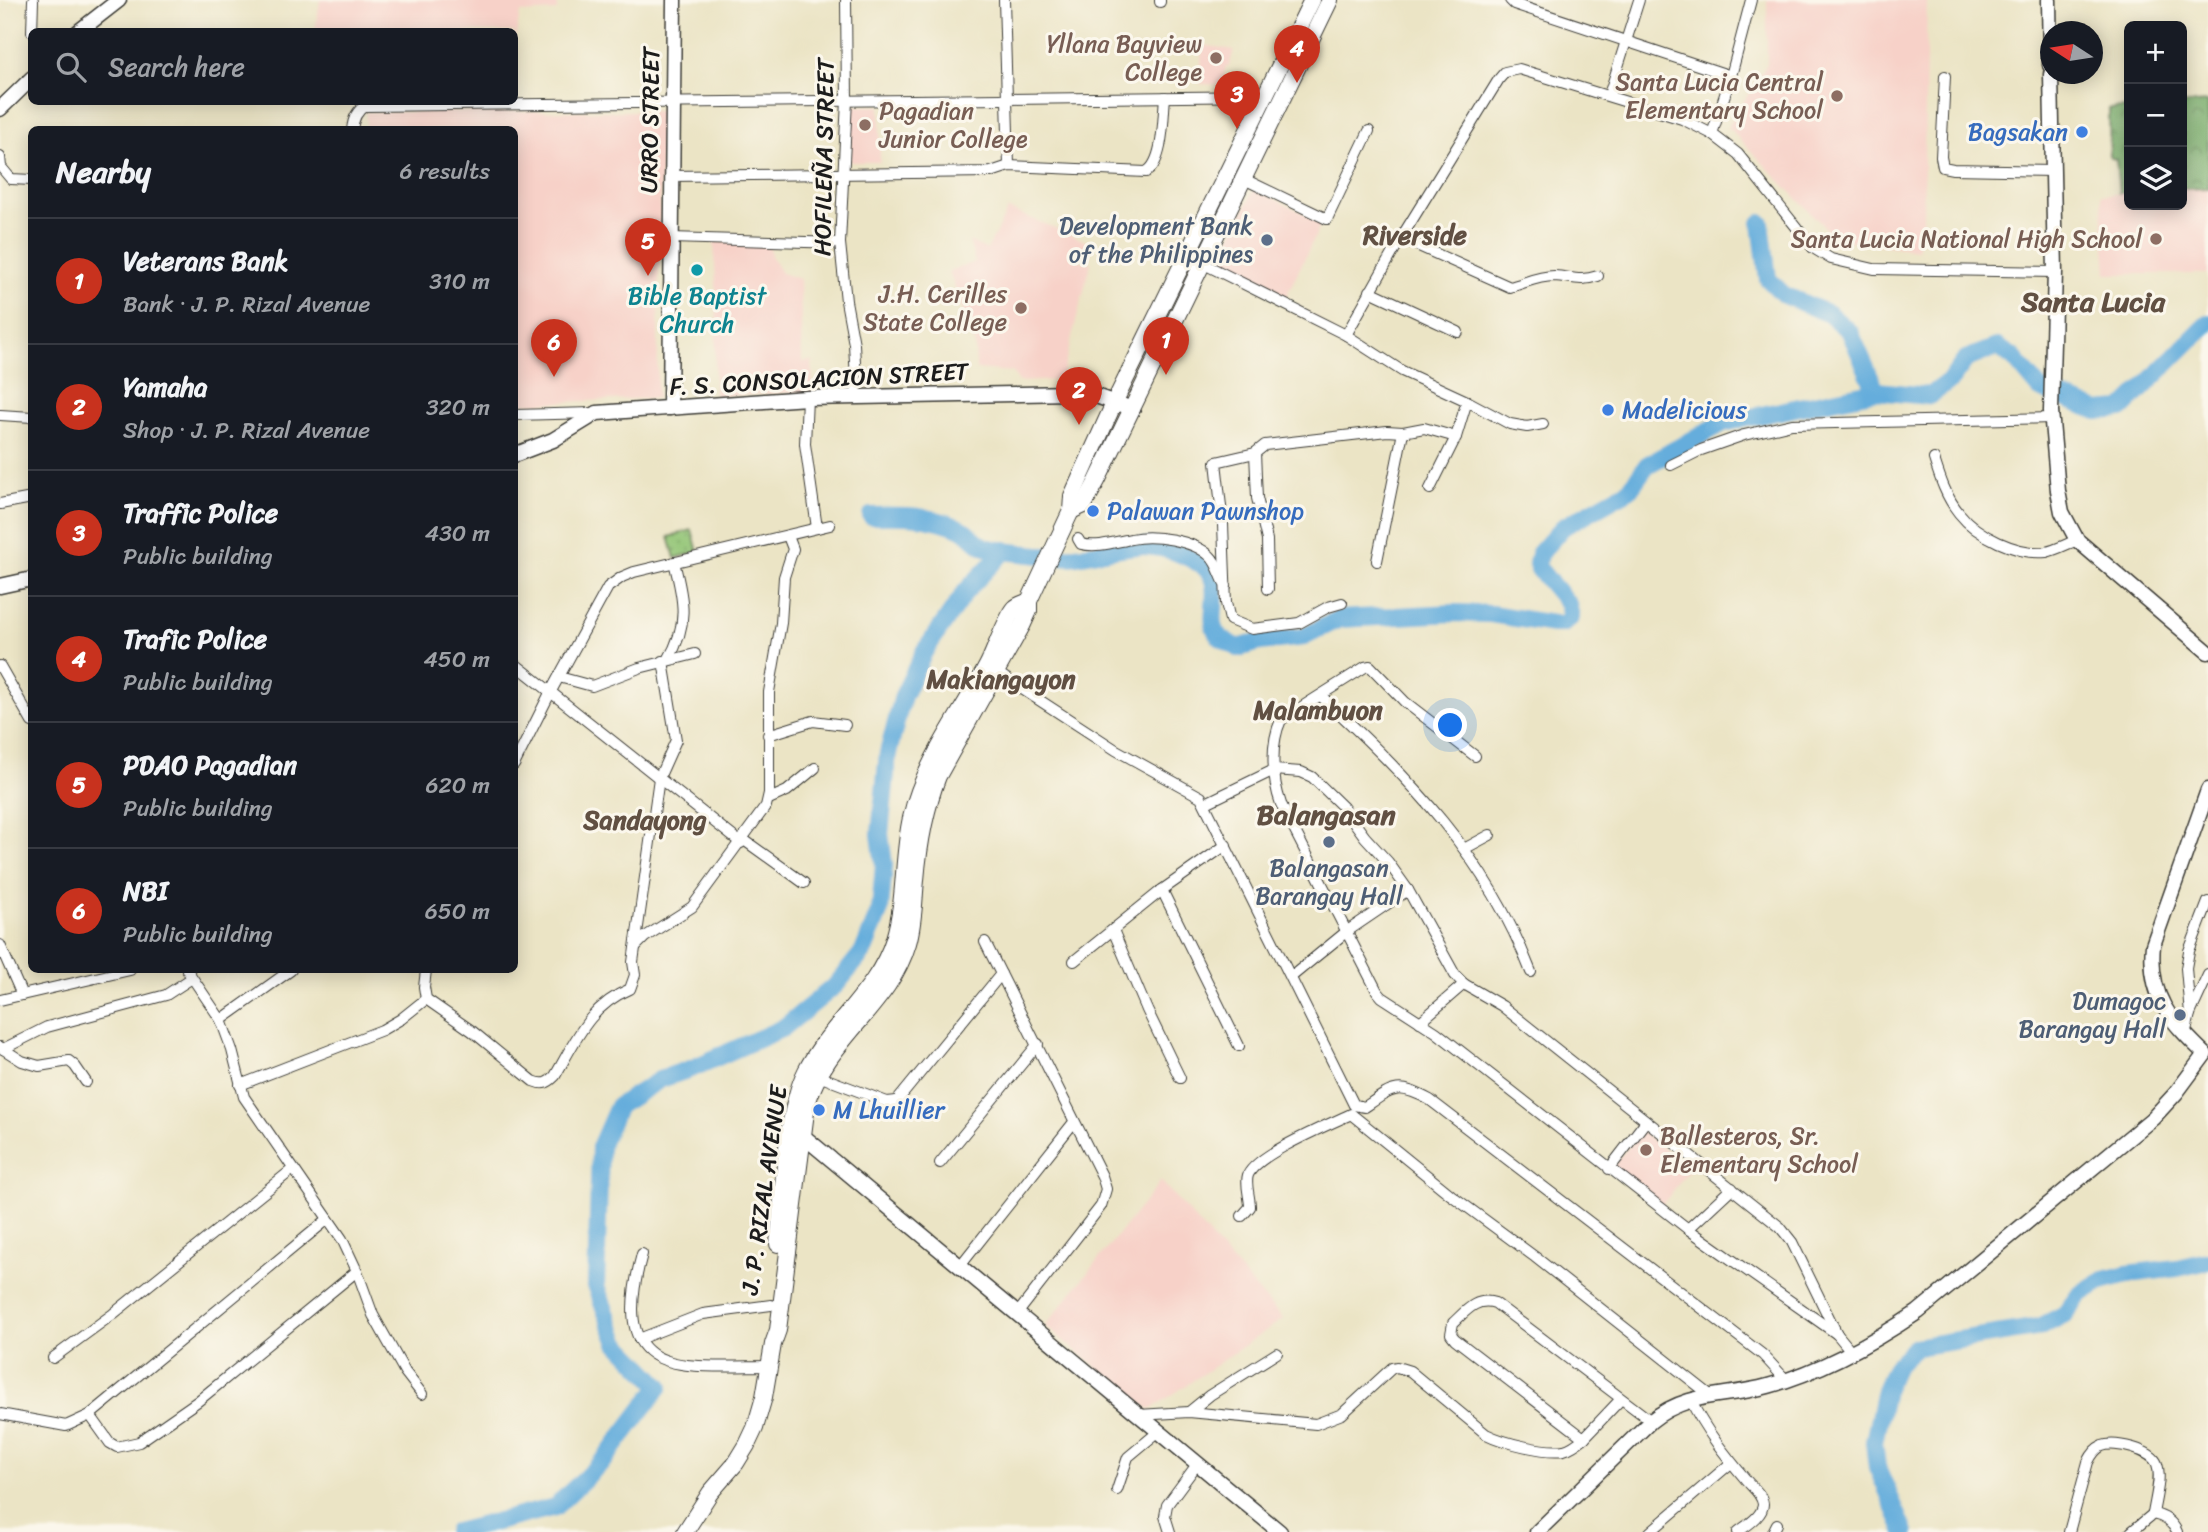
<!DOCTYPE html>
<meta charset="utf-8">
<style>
body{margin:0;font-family:Sriracha,sans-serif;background:#242831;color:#f1f3f6}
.controls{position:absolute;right:21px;top:21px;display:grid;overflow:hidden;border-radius:10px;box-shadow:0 4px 18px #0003}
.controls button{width:63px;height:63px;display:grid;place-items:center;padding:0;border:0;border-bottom:2px solid #363941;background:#171b24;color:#f1f3f6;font:35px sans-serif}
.compass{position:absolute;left:2040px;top:21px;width:63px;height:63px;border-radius:50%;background:#171b24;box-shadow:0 4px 18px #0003;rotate:282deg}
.you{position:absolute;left:1451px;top:726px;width:24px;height:24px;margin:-18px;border:5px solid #fff;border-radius:50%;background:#1a73e8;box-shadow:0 0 0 10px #1a73e833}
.badge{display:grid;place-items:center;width:46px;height:46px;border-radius:50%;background:#c8321e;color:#fff;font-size:23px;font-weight:700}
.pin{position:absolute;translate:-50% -58px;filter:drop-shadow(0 2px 4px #0008)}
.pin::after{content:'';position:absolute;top:37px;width:24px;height:21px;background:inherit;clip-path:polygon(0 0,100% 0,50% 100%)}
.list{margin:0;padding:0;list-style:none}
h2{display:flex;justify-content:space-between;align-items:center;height:91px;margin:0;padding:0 28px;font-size:30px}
h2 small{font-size:23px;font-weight:400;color:#9ea1a6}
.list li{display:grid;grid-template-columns:46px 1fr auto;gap:21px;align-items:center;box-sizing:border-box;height:126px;padding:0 28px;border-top:2px solid #363941}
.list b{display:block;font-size:26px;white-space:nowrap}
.list p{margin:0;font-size:23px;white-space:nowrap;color:#9ea1a6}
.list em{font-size:23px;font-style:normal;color:#9ea1a6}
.icon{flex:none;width:38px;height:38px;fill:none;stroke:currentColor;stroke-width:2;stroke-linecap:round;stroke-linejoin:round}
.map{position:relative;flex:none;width:2208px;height:1532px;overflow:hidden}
.search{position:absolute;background:#171b24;box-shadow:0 4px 18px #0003;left:28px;top:28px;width:490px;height:77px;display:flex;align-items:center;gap:18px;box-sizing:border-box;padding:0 24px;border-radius:10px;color:#9ea1a6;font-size:26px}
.panel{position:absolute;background:#171b24;box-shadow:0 4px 18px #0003;left:28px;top:126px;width:490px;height:847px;border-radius:10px}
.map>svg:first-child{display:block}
.built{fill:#f7d1c8}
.forest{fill:url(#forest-crowns);stroke:#496342;stroke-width:2}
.park{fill:url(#park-dots);stroke:#587049;stroke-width:2}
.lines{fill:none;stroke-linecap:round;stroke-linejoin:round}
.river{stroke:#65addc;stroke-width:18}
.street-casing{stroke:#3b3a35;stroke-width:12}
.secondary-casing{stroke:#3b3a35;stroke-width:17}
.primary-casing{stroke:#3b3a35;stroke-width:18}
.street{stroke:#fff;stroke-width:10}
.secondary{stroke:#fff;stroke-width:14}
.primary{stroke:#fff;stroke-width:16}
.education-dot{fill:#8d6e63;stroke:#fbf7ec;stroke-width:2.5}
.shop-dot{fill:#3f7fe0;stroke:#fbf7ec;stroke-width:2.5}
.service-dot{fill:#5c6f8a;stroke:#fbf7ec;stroke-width:2.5}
.culture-dot{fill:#0f9aa8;stroke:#fbf7ec;stroke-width:2.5}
.labels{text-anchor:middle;stroke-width:6;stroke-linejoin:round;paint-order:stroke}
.education-label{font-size:24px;fill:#785e54;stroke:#fbf7ec;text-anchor:end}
.street-label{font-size:24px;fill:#1c1c1c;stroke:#fbf7ec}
.shop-label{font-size:24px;fill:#366cbe;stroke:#fbf7ec;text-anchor:start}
.service-label{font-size:24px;fill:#4e5e75;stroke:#fbf7ec;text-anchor:end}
.culture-label{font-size:24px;fill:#0d838f;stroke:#fbf7ec}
.neighbourhood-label{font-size:26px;font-weight:bold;fill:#615043;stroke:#fbf7ec}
.quarter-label{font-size:28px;font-weight:bold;fill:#615043;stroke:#fbf7ec}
</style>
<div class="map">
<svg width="2208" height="1532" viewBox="0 0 2208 1532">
<defs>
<pattern id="forest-crowns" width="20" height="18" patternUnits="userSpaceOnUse" patternTransform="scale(1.75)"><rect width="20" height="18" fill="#76aa67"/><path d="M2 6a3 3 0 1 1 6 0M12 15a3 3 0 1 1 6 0" fill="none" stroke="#608a54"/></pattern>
<pattern id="park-dots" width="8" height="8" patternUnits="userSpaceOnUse" patternTransform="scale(1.75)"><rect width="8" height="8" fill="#93c576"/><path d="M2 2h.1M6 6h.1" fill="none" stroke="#7ea966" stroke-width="1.8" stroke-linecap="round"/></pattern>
</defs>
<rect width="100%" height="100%" fill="#fbf7ec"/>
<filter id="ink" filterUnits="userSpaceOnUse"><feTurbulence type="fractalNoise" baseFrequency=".0143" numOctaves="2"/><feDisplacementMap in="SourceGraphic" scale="14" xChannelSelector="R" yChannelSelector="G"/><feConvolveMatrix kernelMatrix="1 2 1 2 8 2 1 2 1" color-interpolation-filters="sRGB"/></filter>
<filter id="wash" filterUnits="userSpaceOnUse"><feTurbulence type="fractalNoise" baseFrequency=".00686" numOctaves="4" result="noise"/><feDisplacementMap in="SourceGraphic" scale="28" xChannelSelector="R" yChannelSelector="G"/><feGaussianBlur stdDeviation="1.57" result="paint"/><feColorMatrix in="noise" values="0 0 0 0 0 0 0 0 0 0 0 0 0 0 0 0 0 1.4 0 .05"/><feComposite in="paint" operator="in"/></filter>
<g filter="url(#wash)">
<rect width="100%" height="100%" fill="#ebe4c5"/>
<g class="built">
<polygon points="320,0 557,0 557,11 520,13 515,43 514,32 315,31"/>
<polygon points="1767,0 1927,0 1923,218 1917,250 1836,239 1728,127 1767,64"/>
<polygon points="1202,45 1234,50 1229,66 1226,66 1222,85 1200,84"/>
<polygon points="851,106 880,106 880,162 850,162"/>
<polygon points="662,111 657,398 515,404 514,130 366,129 366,112"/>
<polygon points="2208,188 2208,274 2107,274 2101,195 2129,193 2129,205 2182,205 2182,189"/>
<polygon points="1254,189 1322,222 1286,297 1218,264"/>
<polygon points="1008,209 1088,242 1078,260 1091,263 1061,380 1019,382 1012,372 976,369 975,345 949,271 975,262 969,241 987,250"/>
<polygon points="769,241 771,256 781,273 800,279 802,362 812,361 813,392 714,396 717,307 714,242"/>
<polygon points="1641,1131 1690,1169 1662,1205 1611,1169"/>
<polygon points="1161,1181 1283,1319 1150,1410 1045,1326"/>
</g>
<g class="forest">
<polygon points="2208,102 2208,188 2182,189 2182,104"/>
<polygon points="2129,108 2129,193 2119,193 2116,159 2110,158 2109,109"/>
</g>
<polygon class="park" points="692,530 698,552 675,558 669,537"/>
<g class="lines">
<g class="river">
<polyline points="1761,223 1768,279 1784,295 1829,314 1850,332 1876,391"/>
<path d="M871,516C905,515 928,515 960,528C970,532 976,544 986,547C999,552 1062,558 1076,556C1124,548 1154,535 1200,564C1230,583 1202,619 1220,637C1224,641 1233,644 1238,648L1260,642L1304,637L1339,619L1454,613L1491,614L1553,624H1563L1571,617L1568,604L1539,569L1537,564L1539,554L1563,527L1629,490L1647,465L1723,423L1876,391L1929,396L1950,381L1966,359L1997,347L2013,357L2040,389L2098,411L2122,409L2208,323"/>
<polyline points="456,1532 555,1507 605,1459 660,1386 618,1343 596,1287 600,1147 618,1106 661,1079 693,1068 783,1028 836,985 863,952 880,910 884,865 880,834 888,753 903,696 924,652 966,591 1005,550"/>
<polyline points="1905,1532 1877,1467 1874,1442 1885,1390 1895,1367 1915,1347 2040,1327 2065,1314 2080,1294 2101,1281 2127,1274 2177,1268 2208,1261"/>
</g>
</g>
</g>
<g filter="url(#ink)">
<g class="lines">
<defs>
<g id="street">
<polyline points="846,0 847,100 840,243 846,301 854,344 857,398"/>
<polyline points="1004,0 1009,166"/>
<polyline points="1160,0 1160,2"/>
<polyline points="1510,0 1514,4 1731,76"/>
<polyline points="32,32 33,0"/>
<polyline points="1945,76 1941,157 1943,167 1953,169 2054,171"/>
<polyline points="1609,95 1639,0"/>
<path d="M352,130C353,119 356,111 365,106L1268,96"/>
<polyline points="1712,134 1731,76 1751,0"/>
<polyline points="0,157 1,167 11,179 32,180"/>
<path d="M671,176L991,172L1009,166L1146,172C1164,163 1163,116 1165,97"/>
<polyline points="1244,179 1327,219 1369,131"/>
<polyline points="671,238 840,243"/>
<path d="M1401,238L1510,287C1525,283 1538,276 1554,276C1572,277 1579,282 1598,276"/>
<polyline points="1202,263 1346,335 1402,371 1467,401 1510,424 1527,427 1543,424"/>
<polyline points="1370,291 1458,332"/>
<polyline points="1346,335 1401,238 1499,79 1505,72 1519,69 1682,119 1712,134 1738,154 1813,248 1831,259 1874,269 2055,272"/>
<polyline points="807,398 805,444 817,528"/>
<polyline points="0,415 32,417"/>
<polyline points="514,415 594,413"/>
<polyline points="1255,453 1257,498 1267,540 1268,589"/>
<path d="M1934,459C1940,478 1946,497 1959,513C1977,536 2017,555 2046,552C2056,550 2067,544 2077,540"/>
<polyline points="1671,465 1701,450 1744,435 1792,424 2052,418"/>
<polyline points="1430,489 1456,437 1467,401"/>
<polyline points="0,504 32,498"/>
<path d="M1078,539L1081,544C1097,548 1115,542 1131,539C1153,534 1193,540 1210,556C1217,562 1221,577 1226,586"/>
<polyline points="1377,561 1403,432"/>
<polyline points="1342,603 1328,607 1299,623 1252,629 1230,620 1226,603 1223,524 1216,462 1255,453 1265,445 1387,431 1403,432 1424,428 1456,437"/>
<path d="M668,660C689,625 684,600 674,562"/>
<polyline points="514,663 741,843"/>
<polyline points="0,666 32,722"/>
<path d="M993,670L1116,750L1201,797L1354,1105L1365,1107C1394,1087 1398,1083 1430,1100L1763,1355L1786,1380"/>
<polyline points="559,677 592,686 639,668 695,654"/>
<path d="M1321,696C1410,779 1486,855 1531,972"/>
<polyline points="768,735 813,721 845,725"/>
<path d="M1475,756L1405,702L1370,666L1365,667L1281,720C1270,744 1272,779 1281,804L1377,991L1382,997L1436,1032L1688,1229L1837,1334L1851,1351"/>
<polyline points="514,765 551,691 608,587 622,577 634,572 830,525"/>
<polyline points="769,799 787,791 815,768"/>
<polyline points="1206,803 1274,770 1301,772 1312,777 1343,807 1365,837 1388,862 1408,890 1455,975 1464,984 1502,1006 1780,1227 1792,1242 1837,1334"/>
<polyline points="744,840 804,883"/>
<polyline points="1464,849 1490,835"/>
<polyline points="1162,890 1239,1046"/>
<polyline points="1113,930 1147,1010 1180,1078"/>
<polyline points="985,942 1102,1176 1106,1189 1101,1206 1017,1314"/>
<polyline points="0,945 22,995"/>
<polyline points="636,946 645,937 692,907 766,806 769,793 769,692 781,623 784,577 793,549 788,536"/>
<polyline points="1074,961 1162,890 1226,845"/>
<polyline points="187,970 221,1020 232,1050 244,1097 342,1239 357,1271 373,1315 405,1372 422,1394"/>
<path d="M426,970L424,987L426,999L472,1031L533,1081C543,1085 547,1084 555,1076C576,1040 589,1006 630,989L635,975L633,962L659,778L676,740L663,661"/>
<polyline points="1291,977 1346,932 1408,890"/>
<polyline points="0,1000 130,970"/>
<polyline points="2190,1014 2186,968 2189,951 2208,902"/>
<polyline points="221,1020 291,970"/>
<polyline points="1420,1022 1464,984"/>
<polyline points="2185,1035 2190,1014 2208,975"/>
<polyline points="0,1047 22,1061 39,1066 69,1061 75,1066 86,1082"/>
<polyline points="3,1049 47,1027 166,995 192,978"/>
<polyline points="816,1075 887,1102 897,1101 1001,974"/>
<polyline points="240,1085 382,1030 401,1019 426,999"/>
<polyline points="940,1163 1038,1044"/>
<polyline points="1609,1169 1646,1121"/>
<path d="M1242,1216L1250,1207C1250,1197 1245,1184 1248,1175C1257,1154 1330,1124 1351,1114L1451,1195L1535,1257L1710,1395"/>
<polyline points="1688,1229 1732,1188"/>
<path d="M642,1254C608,1378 675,1367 769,1366"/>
<polyline points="960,1266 1074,1122"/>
<polyline points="639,1339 703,1314 771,1305"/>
<polyline points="53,1358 113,1314 293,1169"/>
<path d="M1621,1399L1584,1438L1455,1339L1451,1334L1453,1323C1466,1311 1476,1297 1495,1303L1651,1421"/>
<path d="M1690,1399C1705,1430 1726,1456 1747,1481C1753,1488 1762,1494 1763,1504C1763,1516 1747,1525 1738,1532"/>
<polyline points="1189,1412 1210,1395 1277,1353"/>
<polyline points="0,1414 66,1426 90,1415 328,1219"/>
<polyline points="90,1415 110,1443 117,1447 139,1442 198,1401 357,1271"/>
<path d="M1138,1415L1189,1412L1316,1424L1342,1414L1392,1368L1397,1367L1410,1371L1486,1434C1504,1443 1545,1453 1564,1450C1572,1448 1578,1443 1584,1438"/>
<polyline points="1117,1490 1128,1457 1158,1432"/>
<path d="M2153,1514C2164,1516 2172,1521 2177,1532"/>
<polyline points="1170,1532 1165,1516 1167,1505 1198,1463"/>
<polyline points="1650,1532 1731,1463"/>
<polyline points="1773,1532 1777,1524"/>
<path d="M2069,1532L2088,1462C2091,1456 2095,1449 2102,1446C2115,1441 2152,1450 2157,1464C2162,1477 2155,1500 2153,1514L2131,1532"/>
</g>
<g id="secondary">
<polyline points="2049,0 2050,65"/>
<polyline points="78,32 119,0"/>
<polyline points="2051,74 2055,272 2051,411 2058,491 2062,512 2077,540 2208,652"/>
<polyline points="0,109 32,78"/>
<polyline points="670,408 674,0"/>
<polyline points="514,455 553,440 597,413 807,398 1071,393 1093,395 1133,409"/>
<polyline points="0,586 32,579"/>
<polyline points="797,1131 1280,1532"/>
<path d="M1537,1532L1651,1421C1688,1391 1725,1398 1768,1386C1822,1371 1872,1343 1918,1312L2153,1118L2176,1093L2205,1054C2170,1021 2148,996 2153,945L2208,790"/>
</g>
<g id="primary">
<polyline points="1071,511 1084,505 1097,481 1330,0"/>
<path d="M778,1244C783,1197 785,1112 806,1071C830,1024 878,991 894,939C906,900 902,857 911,818C923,763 961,715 987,666C995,651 1004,621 1015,608C1018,605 1025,603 1029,601"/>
<path d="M685,1532L710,1493L736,1463L747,1445L755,1428L764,1397L773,1344L778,1330L807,1104C826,1039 890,1006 908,943C914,923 914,900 916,880C919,844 925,810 938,776L1023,624L1029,611V601L1071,511L1072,496L1115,401L1312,0"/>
</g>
</defs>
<use href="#street" class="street-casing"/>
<use href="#secondary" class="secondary-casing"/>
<use href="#primary" class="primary-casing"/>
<use href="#street" class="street"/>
<use href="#secondary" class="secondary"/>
<use href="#primary" class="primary"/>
</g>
</g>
<g class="education-dot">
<circle cx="1216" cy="58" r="7"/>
<circle cx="1837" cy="96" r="7"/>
<circle cx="865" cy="125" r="7"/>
<circle cx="2156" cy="239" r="7"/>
<circle cx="1021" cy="308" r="7"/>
<circle cx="1646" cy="1150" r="7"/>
</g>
<g class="shop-dot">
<circle cx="2082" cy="132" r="7"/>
<circle cx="1608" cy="410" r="7"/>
<circle cx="1093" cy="511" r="7"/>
<circle cx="819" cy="1110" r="7"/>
</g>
<g class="service-dot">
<circle cx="1267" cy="240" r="7"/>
<circle cx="1329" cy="842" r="7"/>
<circle cx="2180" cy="1015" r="7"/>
</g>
<circle class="culture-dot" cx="697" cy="270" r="7"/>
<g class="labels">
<g class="education-label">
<text x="1202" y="52">Yllana Bayview<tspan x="1202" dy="28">College</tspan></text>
<text x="1823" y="90">Santa Lucia Central<tspan x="1823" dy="28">Elementary School</tspan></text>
<text x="879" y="119" text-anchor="start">Pagadian<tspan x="879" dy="28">Junior College</tspan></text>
<text x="2142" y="247">Santa Lucia National High School</text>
<text x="1007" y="302">J.H. Cerilles<tspan x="1007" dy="28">State College</tspan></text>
<text x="1660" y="1144" text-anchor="start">Ballesteros, Sr.<tspan x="1660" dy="28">Elementary School</tspan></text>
</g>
<g class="street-label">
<text transform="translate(650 120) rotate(-89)" y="8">URRO STREET</text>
<text transform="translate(824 157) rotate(-89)" y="8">HOFILEÑA STREET</text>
<text transform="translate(819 379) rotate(-3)" y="8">F. S. CONSOLACION STREET</text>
<text transform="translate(764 1190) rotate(-82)" y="8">J. P. RIZAL AVENUE</text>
</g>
<g class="shop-label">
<text x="2068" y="140" text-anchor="end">Bagsakan</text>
<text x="1622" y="418">Madelicious</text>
<text x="1107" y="519">Palawan Pawnshop</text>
<text x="833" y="1118">M Lhuillier</text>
</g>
<g class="service-label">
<text x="1253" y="234">Development Bank<tspan x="1253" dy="28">of the Philippines</tspan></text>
<text x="1329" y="876" text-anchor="middle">Balangasan<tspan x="1329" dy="28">Barangay Hall</tspan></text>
<text x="2166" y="1009">Dumagoc<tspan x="2166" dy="28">Barangay Hall</tspan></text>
</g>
<g class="culture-label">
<text x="697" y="304">Bible Baptist<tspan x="697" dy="28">Church</tspan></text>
</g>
<g class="neighbourhood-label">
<text x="1415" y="244">Riverside</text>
<text x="1001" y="688">Makiangayon</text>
<text x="1318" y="719">Malambuon</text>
<text x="645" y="829">Sandayong</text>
</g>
<g class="quarter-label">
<text x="2093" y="311">Santa Lucia</text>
<text x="1326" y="824">Balangasan</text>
</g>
</g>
</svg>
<div class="controls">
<button>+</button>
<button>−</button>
<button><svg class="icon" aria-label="layers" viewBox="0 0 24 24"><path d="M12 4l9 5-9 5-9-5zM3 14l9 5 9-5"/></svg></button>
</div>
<svg class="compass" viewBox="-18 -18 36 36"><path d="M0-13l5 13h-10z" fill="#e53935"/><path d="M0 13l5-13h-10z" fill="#9ea1a6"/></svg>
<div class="you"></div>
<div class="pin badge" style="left:1166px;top:375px">1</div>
<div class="pin badge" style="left:1079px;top:425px">2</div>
<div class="pin badge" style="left:1237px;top:129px">3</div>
<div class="pin badge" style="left:1297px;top:83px">4</div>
<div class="pin badge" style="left:648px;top:276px">5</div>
<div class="pin badge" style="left:554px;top:377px">6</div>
<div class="search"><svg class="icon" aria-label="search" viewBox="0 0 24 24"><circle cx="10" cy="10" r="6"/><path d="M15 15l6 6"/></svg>Search here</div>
<section class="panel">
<h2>Nearby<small>6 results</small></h2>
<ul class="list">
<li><span class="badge">1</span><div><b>Veterans Bank</b><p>Bank · J. P. Rizal Avenue</p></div><em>310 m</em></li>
<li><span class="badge">2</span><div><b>Yamaha</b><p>Shop · J. P. Rizal Avenue</p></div><em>320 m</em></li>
<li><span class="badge">3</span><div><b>Traffic Police</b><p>Public building</p></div><em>430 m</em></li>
<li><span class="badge">4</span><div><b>Trafic Police</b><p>Public building</p></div><em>450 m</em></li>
<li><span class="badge">5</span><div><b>PDAO Pagadian</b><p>Public building</p></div><em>620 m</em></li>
<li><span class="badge">6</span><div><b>NBI</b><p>Public building</p></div><em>650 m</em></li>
</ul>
</section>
</div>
